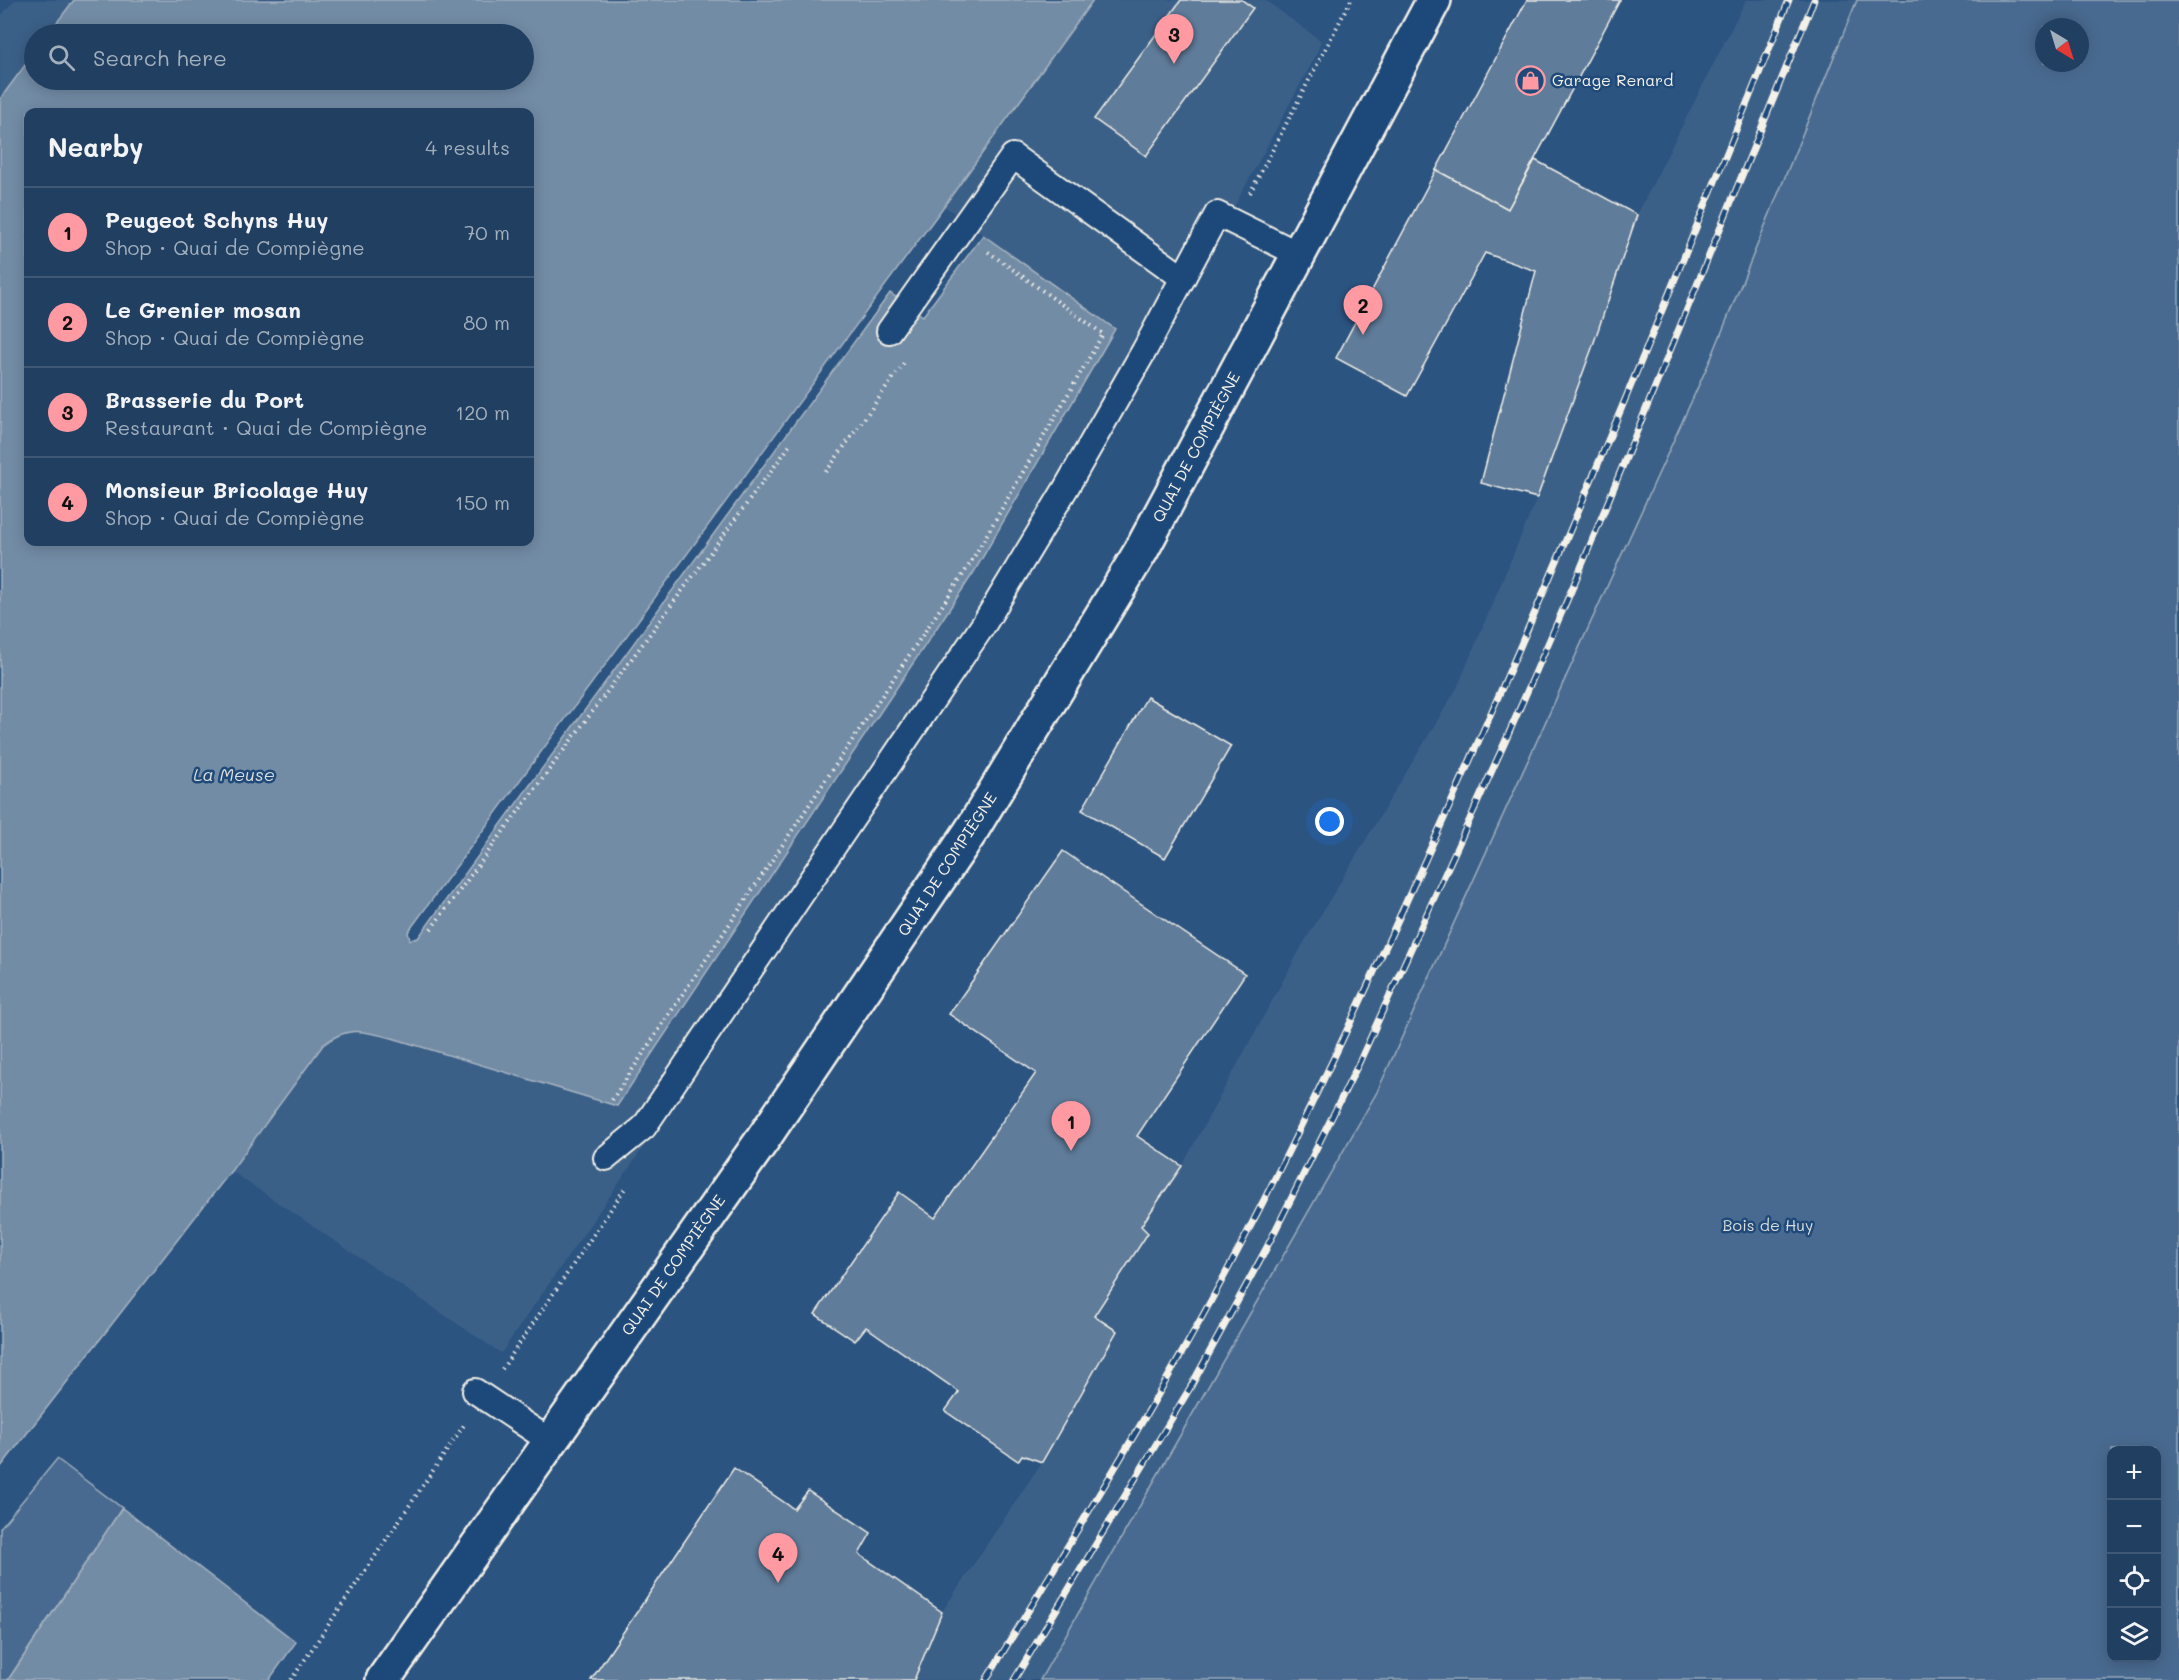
<!DOCTYPE html>
<meta charset="utf-8">
<style>
body{margin:0;font-family:Mali,sans-serif;background:#294667;color:#f1f3f6}
.controls{position:absolute;right:18px;bottom:18px;display:grid;overflow:hidden;border-radius:12px;box-shadow:0 3px 15px #0003}
.controls button{width:54px;height:54px;display:grid;place-items:center;padding:0;border:0;border-bottom:2px solid #3e5876;background:#213f61;color:#f1f3f6;font:30px sans-serif}
.compass{position:absolute;left:2035px;top:18px;width:54px;height:54px;border-radius:50%;background:#213f61;box-shadow:0 3px 15px #0003;rotate:142deg}
.you{position:absolute;left:1330px;top:822px;width:21px;height:21px;margin:-15px;border:4px solid #fff;border-radius:50%;background:#1a73e8;box-shadow:0 0 0 9px #1a73e833}
.badge{display:grid;place-items:center;width:39px;height:39px;border-radius:50%;background:#ff9aa2;color:#111;font-size:20px;font-weight:700}
.pin{position:absolute;translate:-50% -50px;filter:drop-shadow(0 2px 3px #0008)}
.pin::after{content:'';position:absolute;top:32px;width:21px;height:18px;background:inherit;clip-path:polygon(0 0,100% 0,50% 100%)}
.list{margin:0;padding:0;list-style:none}
h2{display:flex;justify-content:space-between;align-items:center;height:78px;margin:0;padding:0 24px;font-size:26px}
h2 small{font-size:20px;font-weight:400;color:#a2afbd}
.list li{display:grid;grid-template-columns:39px 1fr auto;gap:18px;align-items:center;box-sizing:border-box;height:90px;padding:0 24px;border-top:2px solid #3e5876}
.list b{display:block;font-size:22px;white-space:nowrap}
.list p{margin:0;font-size:20px;white-space:nowrap;color:#a2afbd}
.list em{font-size:20px;font-style:normal;color:#a2afbd}
.icon{flex:none;width:33px;height:33px;fill:none;stroke:currentColor;stroke-width:2;stroke-linecap:round;stroke-linejoin:round}
.map{position:relative;flex:none;width:2179px;height:1680px;overflow:hidden}
.search{position:absolute;background:#213f61;box-shadow:0 3px 15px #0003;left:24px;top:24px;width:510px;height:66px;display:flex;align-items:center;gap:15px;box-sizing:border-box;padding:0 21px;border-radius:33px;color:#a2afbd;font-size:22px}
.panel{position:absolute;background:#213f61;box-shadow:0 3px 15px #0003;left:24px;top:108px;width:510px;height:438px;border-radius:12px}
.map>svg:first-child{display:block}
.built{fill:#3b6088}
.green{fill:#496b90;stroke:#9eaebc;stroke-width:1.5;fill-rule:evenodd}
.water{fill:#738ca6;stroke:#a7b4c0;stroke-width:1.5;fill-rule:evenodd}
.building{fill:#5e7b9a;stroke:#f4f1e8;stroke-width:1.5}
.lines{fill:none;stroke-linecap:round;stroke-linejoin:round}
.lane-casing{stroke:#f4f1e8;stroke-width:28}
.secondary-casing{stroke:#f4f1e8;stroke-width:38}
.path{stroke:#f4f1e8;stroke-width:4;stroke-dasharray:1.5 4.5;stroke-linecap:butt}
.lane{stroke:#1f4a7a;stroke-width:24}
.secondary{stroke:#1f4a7a;stroke-width:33}
.rail-casing{stroke:#f4f1e8;stroke-width:7}
.rail{stroke:#1f4a7a;stroke-width:4.5;stroke-dasharray:14;stroke-linecap:butt}
.labels{text-anchor:middle;stroke-width:5;stroke-linejoin:round;paint-order:stroke}
.poi-label{font-size:16px;fill:#f4f1e8;stroke:#1f4a7a;text-anchor:start}
.street-label{font-size:16px;fill:#f4f1e8;stroke:#1f4a7a}
.park-label{font-size:16px;fill:#dadddb;stroke:#1f4a7a}
.water-label{font-size:18px;font-style:italic;fill:#dadddb;stroke:#1f4a7a}
</style>
<div class="map">
<svg width="2179" height="1680" viewBox="0 0 2179 1680">
<rect width="100%" height="100%" fill="#2c5481"/>
<filter id="ink" filterUnits="userSpaceOnUse"><feTurbulence type="fractalNoise" baseFrequency=".0167" numOctaves="2"/><feDisplacementMap in="SourceGraphic" scale="12" xChannelSelector="R" yChannelSelector="G"/><feConvolveMatrix kernelMatrix="1 2 1 2 8 2 1 2 1" color-interpolation-filters="sRGB"/></filter>
<g filter="url(#ink)">
<g class="built">
<polygon points="15,0 74,0 48,34 34,34 34,53 0,99 0,17"/>
<polygon points="1093,0 1265,0 1321,41 1316,55 1153,357 1049,540 933,722 789,937 501,1353 231,1171 323,1045 335,1035 352,1031 361,1030 392,1038 618,1106 974,572 1115,330 944,206"/>
<polygon points="1746,0 1857,0 1712,356 1377,1092 1040,1680 914,1680 942,1612 1042,1462 1117,1331 1094,1316 1148,1234 1141,1226 1182,1166 1302,946 1457,688 1537,498 1620,266 1637,215"/>
</g>
<g class="green">
<path d="M1857,0H2179V1680H1040L1377,1092L1712,356ZM2044,27H2080V63H2044ZM2112,1450H2156V1658H2112Z"/>
<polygon points="57,1459 122,1508 8,1680 0,1680 0,1528"/>
</g>
<g class="water">
<path d="M74,0H1093L944,206L408,932L410,940L418,938L890,293L923,316L983,235L1115,329L974,572L617,1106L392,1038C363,1031 348,1025 323,1045L231,1171L0,1468V99L34,53V80H524V34H48ZM28,112H530V542H28Z"/>
<polygon points="122,1508 296,1642 269,1680 8,1680"/>
</g>
<g class="building">
<polygon points="1181,0 1242,0 1253,8 1146,156 1094,119"/>
<polygon points="1527,0 1620,0 1508,209 1436,170"/>
<polygon points="1535,160 1637,215 1592,348 1537,498 1481,483 1536,271 1485,253 1407,396 1336,358 1436,170 1508,209"/>
<polygon points="1147,697 1231,746 1165,858 1082,810"/>
<polygon points="1063,851 1245,974 1137,1136 1182,1166 1141,1226 1148,1233 1094,1316 1117,1331 1042,1462 1022,1455 1018,1461 945,1411 959,1392 866,1327 855,1341 815,1314 899,1192 935,1218 1036,1073 949,1014"/>
<polygon points="734,1468 794,1509 808,1491 871,1533 859,1554 942,1612 914,1680 591,1680"/>
</g>
<g class="lines">
<defs>
<g id="lane">
<polyline points="889,331 1013,156 1183,278"/>
<polyline points="606,1158 644,1127 984,624 1066,488 1144,351 1217,214 1300,255"/>
<polyline points="475,1391 550,1441"/>
</g>
<polyline id="secondary" points="383,1680 763,1139 971,831 1141,551 1434,0"/>
</defs>
<use href="#lane" class="lane-casing"/>
<use href="#secondary" class="secondary-casing"/>
<g class="path">
<polyline points="1250,193 1351,0"/>
<polyline points="826,472 904,363"/>
<polyline points="431,929 791,444"/>
<polyline points="612,1100 968,567 1103,334 987,251"/>
<polyline points="502,1369 626,1187"/>
<polyline points="291,1680 464,1425"/>
</g>
<use href="#lane" class="lane"/>
<use href="#secondary" class="secondary"/>
<defs>
<g id="rail">
<path d="M986,1680C1075,1534 1167,1387 1246,1235C1306,1119 1362,1000 1416,880C1549,590 1669,295 1789,0"/>
<polyline points="1014,1680 1190,1388 1266,1249 1358,1065 1505,742 1575,582 1814,0"/>
</g>
</defs>
<use href="#rail" class="rail-casing"/>
<use href="#rail" class="rail"/>
</g>
</g>
<defs>
<symbol id="shop-ring" viewBox="-11 -11 22 22"><circle r="9.5" fill="#1f4a7a" stroke="#ff9aa2" stroke-width="1.5"/><path d="M-5-2.5h2.3a2.7 3.5 0 0 1 5.4 0H5L5.5 6h-11ZM-1.5-2.5h3a1.5 2.3 0 0 0-3 0Z" fill="#ff9aa2"/></symbol>
</defs>
<g fill-rule="evenodd">
<use href="#shop-ring" x="1514" y="64" width="33" height="33"/>
</g>
<g class="labels">
<g class="poi-label">
<text x="1552" y="86">Garage Renard</text>
</g>
<g class="street-label">
<text transform="translate(1196 447) rotate(-62)" y="6">QUAI DE COMPIÈGNE</text>
<text transform="translate(947 864) rotate(-57)" y="6">QUAI DE COMPIÈGNE</text>
<text transform="translate(673 1265) rotate(-55)" y="6">QUAI DE COMPIÈGNE</text>
</g>
<g class="park-label">
<text x="1768" y="1231">Bois de Huy</text>
</g>
<g class="water-label">
<text x="234" y="781">La Meuse</text>
</g>
</g>
</svg>
<div class="controls">
<button>+</button>
<button>−</button>
<button><svg class="icon" aria-label="locate" viewBox="0 0 24 24"><circle cx="12" cy="12" r="6"/><path d="M12 2v4M12 18v4M2 12h4M18 12h4"/></svg></button>
<button><svg class="icon" aria-label="layers" viewBox="0 0 24 24"><path d="M12 4l9 5-9 5-9-5zM3 14l9 5 9-5"/></svg></button>
</div>
<svg class="compass" viewBox="-18 -18 36 36"><path d="M0-13l5 13h-10z" fill="#e53935"/><path d="M0 13l5-13h-10z" fill="#a2afbd"/></svg>
<div class="you"></div>
<div class="pin badge" style="left:1071px;top:1151px">1</div>
<div class="pin badge" style="left:1363px;top:335px">2</div>
<div class="pin badge" style="left:1174px;top:64px">3</div>
<div class="pin badge" style="left:778px;top:1583px">4</div>
<div class="search"><svg class="icon" aria-label="search" viewBox="0 0 24 24"><circle cx="10" cy="10" r="6"/><path d="M15 15l6 6"/></svg>Search here</div>
<section class="panel">
<h2>Nearby<small>4 results</small></h2>
<ul class="list">
<li><span class="badge">1</span><div><b>Peugeot Schyns Huy</b><p>Shop · Quai de Compiègne</p></div><em>70 m</em></li>
<li><span class="badge">2</span><div><b>Le Grenier mosan</b><p>Shop · Quai de Compiègne</p></div><em>80 m</em></li>
<li><span class="badge">3</span><div><b>Brasserie du Port</b><p>Restaurant · Quai de Compiègne</p></div><em>120 m</em></li>
<li><span class="badge">4</span><div><b>Monsieur Bricolage Huy</b><p>Shop · Quai de Compiègne</p></div><em>150 m</em></li>
</ul>
</section>
</div>
